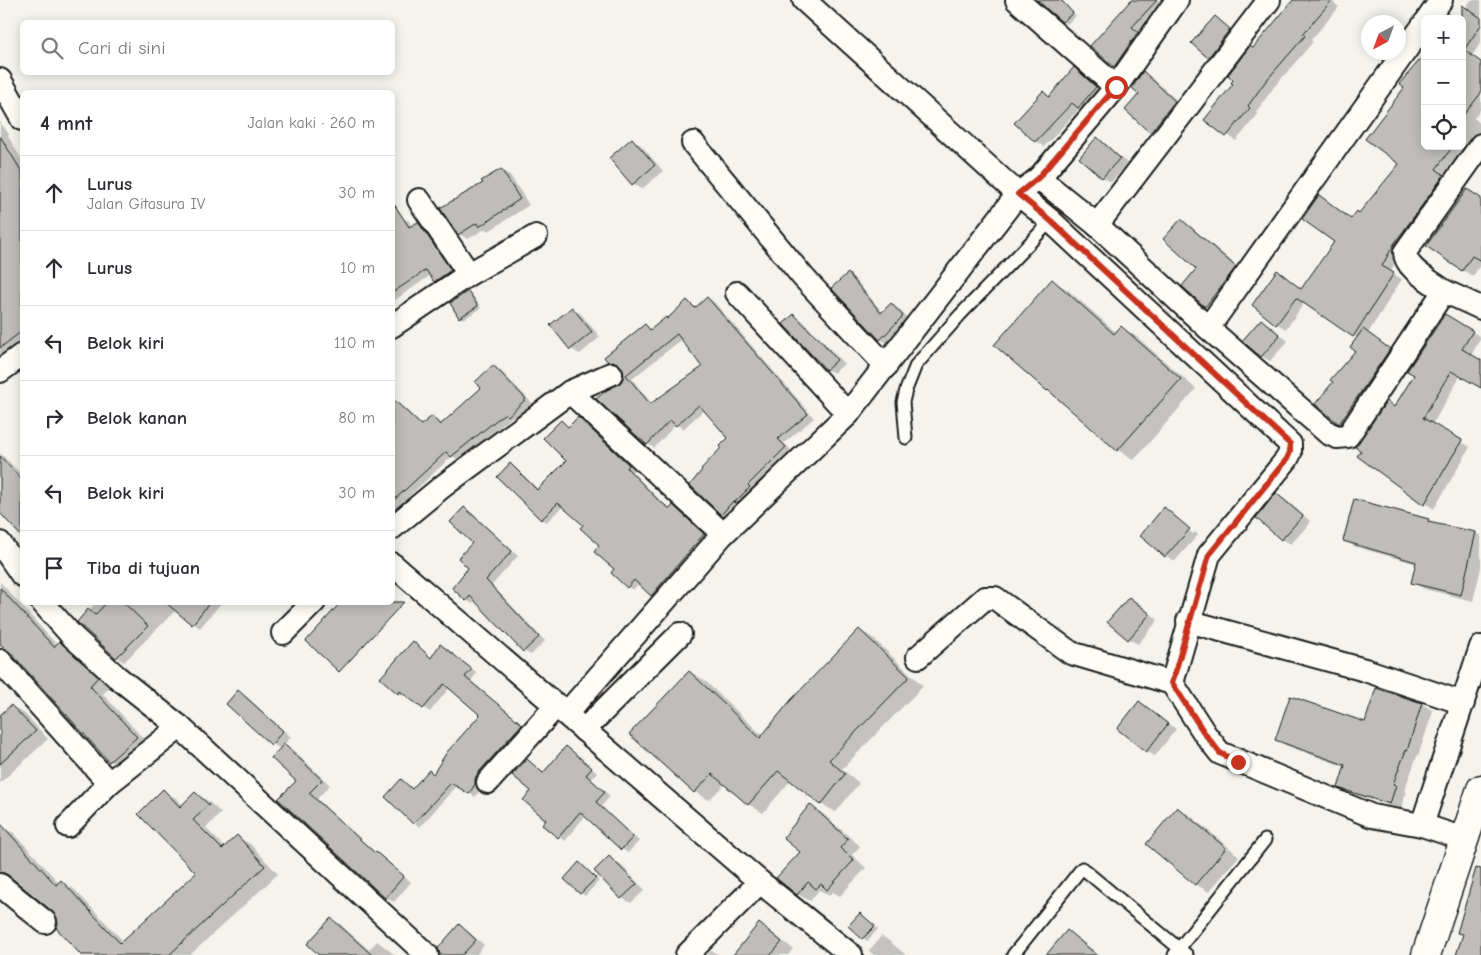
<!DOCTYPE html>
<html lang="id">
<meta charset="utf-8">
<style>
body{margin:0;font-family:"Comic Neue",sans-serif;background:#f2f2f3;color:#2b2b33}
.controls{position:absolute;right:15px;top:15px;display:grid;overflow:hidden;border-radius:8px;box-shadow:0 2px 12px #0003}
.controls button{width:45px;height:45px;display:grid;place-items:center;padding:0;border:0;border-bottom:1px solid #e1e1e2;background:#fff;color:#2b2b33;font:25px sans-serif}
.compass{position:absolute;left:1361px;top:15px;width:45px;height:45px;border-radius:50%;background:#fff;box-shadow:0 2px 12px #0003;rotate:221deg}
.stop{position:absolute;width:15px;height:15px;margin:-11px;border:4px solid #c8321e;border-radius:50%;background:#fff}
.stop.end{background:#c8321e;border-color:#fff;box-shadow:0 1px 5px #0008}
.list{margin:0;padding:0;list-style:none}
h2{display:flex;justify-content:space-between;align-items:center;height:65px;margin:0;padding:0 20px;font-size:21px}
h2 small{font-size:16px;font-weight:400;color:#7c7c81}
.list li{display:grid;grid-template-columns:32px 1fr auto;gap:15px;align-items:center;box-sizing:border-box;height:75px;padding:0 20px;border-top:1px solid #e1e1e2}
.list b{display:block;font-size:19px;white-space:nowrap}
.list p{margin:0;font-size:16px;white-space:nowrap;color:#7c7c81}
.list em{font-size:16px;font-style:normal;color:#7c7c81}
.icon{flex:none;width:28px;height:28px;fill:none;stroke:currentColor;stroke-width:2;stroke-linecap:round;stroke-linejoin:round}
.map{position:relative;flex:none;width:1481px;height:955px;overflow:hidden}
.search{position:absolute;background:#fff;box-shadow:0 2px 12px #0003;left:20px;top:20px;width:375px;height:55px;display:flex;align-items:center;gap:12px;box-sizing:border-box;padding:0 18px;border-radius:8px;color:#7c7c81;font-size:19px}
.panel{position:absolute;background:#fff;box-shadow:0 2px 12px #0003;left:20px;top:90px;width:375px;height:515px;border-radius:8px}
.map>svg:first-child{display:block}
.shadow{fill:#0003;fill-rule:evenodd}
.building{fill:#bebdba;stroke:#1c1c1c;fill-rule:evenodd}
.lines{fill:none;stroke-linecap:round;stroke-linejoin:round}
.service-casing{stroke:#1c1c1c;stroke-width:15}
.minor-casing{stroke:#1c1c1c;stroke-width:26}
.secondary-casing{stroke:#1c1c1c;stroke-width:31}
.service{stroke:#fdfcf7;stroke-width:11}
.minor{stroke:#fdfcf7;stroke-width:22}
.secondary{stroke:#fdfcf7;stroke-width:28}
.route{stroke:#c8321e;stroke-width:6}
</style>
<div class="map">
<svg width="1481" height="955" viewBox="0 0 1481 955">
<rect width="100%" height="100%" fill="#f4f3ee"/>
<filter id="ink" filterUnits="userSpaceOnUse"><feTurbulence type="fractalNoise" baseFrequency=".02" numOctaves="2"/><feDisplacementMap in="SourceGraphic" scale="10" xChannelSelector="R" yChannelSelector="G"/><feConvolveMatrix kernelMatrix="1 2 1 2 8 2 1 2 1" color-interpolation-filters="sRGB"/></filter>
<g filter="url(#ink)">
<g class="shadow">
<polygon points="1049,0 1062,0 1076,16 1067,24 1063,21"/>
<polygon points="1133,0 1171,0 1140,32 1147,38 1123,72 1114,66 1091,46"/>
<polygon points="1298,0 1330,0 1339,7 1311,40 1313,42 1274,87 1256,112 1258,114 1236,141 1206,119 1235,84 1255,50"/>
<polygon points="1471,0 1481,0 1481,42 1472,56 1481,62 1481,109 1474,118 1481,124 1481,133 1475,141 1470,139 1444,175 1451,181 1403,249 1390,272 1402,279 1368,333 1398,355 1346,426 1336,421 1357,351 1357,338 1305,302 1286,329 1277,324 1277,272 1302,289 1336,242 1319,196 1352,219 1360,214 1400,163 1405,88 1401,84 1425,54 1425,146 1462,146 1462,19 1458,19"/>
<polygon points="1215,17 1236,34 1215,61 1193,43"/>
<polygon points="1074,69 1083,74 1104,93 1088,112 1080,108 1044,147 1036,141 1016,123 1044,93 1050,97"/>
<polygon points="1143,73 1152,78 1184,107 1160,137 1151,132 1141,94"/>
<polygon points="0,122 9,134 8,136 22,160 22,349 0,366"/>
<polygon points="1098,139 1106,144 1128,164 1111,182 1102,177"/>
<polygon points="632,140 641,145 663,171 642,189 633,184"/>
<polygon points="501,170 510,175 529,205 489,231 485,229 468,239 459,234 484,184"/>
<polygon points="1481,199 1481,264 1473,276 1462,270"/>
<polygon points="402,218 409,221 412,227 418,223 425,227 457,275 442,285 435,281 431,275 392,302 392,259"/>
<polygon points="1181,221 1190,226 1244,272 1215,312 1206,306 1184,286 1198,269"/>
<polygon points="848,275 855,279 883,313 892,305 899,309 910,321 887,343 880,339"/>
<polygon points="1052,281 1068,290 1117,333 1122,328 1137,337 1196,389 1134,460 1118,450 996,345"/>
<polygon points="468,292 472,294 481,308 464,319 460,317"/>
<path d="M708,298L714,302L814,418L784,443L792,451L729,517L722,514V448L730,438L704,410L683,429L676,424L654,448L648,444L598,399L622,383L625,376L624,369L621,364L616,365L609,361L645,326L652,330L668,320L687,301L697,308ZM682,339L704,367L652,404L632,379Z"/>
<polygon points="572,309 581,314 600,337 580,354 571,349"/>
<polygon points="794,316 802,320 818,338 823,341 844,364 834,373 826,369"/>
<polygon points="1445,316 1481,337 1471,356 1481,362 1481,387 1461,375 1432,425 1470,447 1434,509 1359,456 1387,403 1395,407 1416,375"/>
<polygon points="1262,321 1271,326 1288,341 1270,361 1261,356"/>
<polygon points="494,366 500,370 532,403 515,419 512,417 459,460 452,456 405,500 408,504 392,517 392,406 397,404 404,408 423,426 432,417 442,425 483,388"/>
<polygon points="578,419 584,422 634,469 632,472 663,503 671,510 673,507 679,510 708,538 658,598 639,583 633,590 628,587 601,545 585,525 563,506 547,522 542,519 511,464 516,468 539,490 568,461 561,422 569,427"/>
<polygon points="0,453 22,475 22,535 0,511"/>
<polygon points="1277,494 1286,500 1311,522 1291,544 1282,539 1258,518"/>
<polygon points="465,509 472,513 518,556 492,585 545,641 531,655 523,651 476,600 473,604 466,600 474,543"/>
<polygon points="1164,509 1171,513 1171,515 1193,534 1195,532 1198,535 1175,561 1166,556 1142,536"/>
<polygon points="1427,520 1435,525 1476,533 1481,536 1481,568 1473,601 1424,589 1412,582 1417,564 1356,547 1344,541"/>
<polygon points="0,582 57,645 59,643 73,650 111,686 103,694 149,745 124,768 110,761 0,641"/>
<polygon points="1130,598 1139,603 1158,620 1138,644 1129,639 1109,622"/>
<polygon points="96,602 222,602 200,628 176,610 124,662 116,657 79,622"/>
<polygon points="860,630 874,639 923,686 842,769 859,783 836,812 821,804 791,780 763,813 748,804 725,784 709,800 695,792 690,672 704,680 763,736"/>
<polygon points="413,643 432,658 447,650 477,673 471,681 527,729 475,797 457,785 420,827 414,823 401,781 413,789 434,775 481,715 450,687 430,712 406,694 405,696 398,693"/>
<polygon points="1377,689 1422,704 1433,711 1418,756 1417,756 1404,791 1406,792 1401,809 1350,793 1339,787 1345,767 1287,746 1276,740 1366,724"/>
<polygon points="238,691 247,697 291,737 284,745 293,750 330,785 317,799 379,856 411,882 394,902 385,897 298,781 281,749 272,744"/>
<polygon points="1139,702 1176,729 1155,756 1146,751"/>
<polygon points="11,706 25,714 48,739 0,783 0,717"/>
<polygon points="567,748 597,772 591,779 610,796 601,807 639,841 628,853 622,849 585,816 565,841 544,825 548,820 532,791 527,760 544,774"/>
<polygon points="163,791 176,798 183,805 195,793 208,801 221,813 206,828 225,848 237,837 250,844 278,874 190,955 83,955 59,924 59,917 54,911 16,879 0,870 0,827 14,833 59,883 61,882 74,889 124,942 198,873"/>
<polygon points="810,806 822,813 860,846 852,855 866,868 840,896 833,892 829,895 819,890 810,901 797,894 802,852"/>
<polygon points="1177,808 1191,816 1239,856 1209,892 1195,884"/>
<polygon points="610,858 619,863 645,890 631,903 622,898 596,871"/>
<polygon points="583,866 599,881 585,896 565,879"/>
<polygon points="860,914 878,929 867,941 850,926"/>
<polygon points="331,919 340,924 369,950 377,941 395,955 321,955"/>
<polygon points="759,925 770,931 793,949 788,955 735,955"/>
<polygon points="459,926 468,931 484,945 476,955 441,955"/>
<polygon points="1067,932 1079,939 1099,955 1048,955"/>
<polygon points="881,936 888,940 906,955 874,955 869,951"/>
<polygon points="711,951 719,955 707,955"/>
</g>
<g class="building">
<polygon points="1037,0 1061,0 1073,13 1062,22"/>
<polygon points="1131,0 1157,0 1132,27 1138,32 1114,67 1090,46"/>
<polygon points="1293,0 1332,0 1303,34 1305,36 1265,82 1248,106 1250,108 1226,137 1204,120 1233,84 1231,83 1233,80 1228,75 1250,46 1253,48"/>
<polygon points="1462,5 1481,18 1481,25 1464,50 1481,62 1481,93 1462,117"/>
<polygon points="1215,16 1230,29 1208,58 1191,43"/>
<polygon points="1425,54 1425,146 1453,146 1436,169 1444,175 1394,244 1382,266 1394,273 1353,337 1296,298 1276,325 1252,305 1277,270 1301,289 1334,242 1302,219 1319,195 1351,219 1357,211 1359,213 1399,164 1365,139 1404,88 1399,84"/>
<polygon points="1074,67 1096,87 1078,108 1072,103 1035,142 1014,123 1043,91 1049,97"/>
<polygon points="1143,71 1175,101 1150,133 1125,110 1139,94 1132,88"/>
<polygon points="0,136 22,172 22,331 0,348"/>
<polygon points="1097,137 1120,158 1102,178 1079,158"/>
<polygon points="632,138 655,165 632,185 609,158"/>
<polygon points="501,169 520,199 479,227 477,223 458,235 440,208 483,183 481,181"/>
<polygon points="1467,189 1481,198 1481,261 1472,256 1462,271 1426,246"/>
<polygon points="392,201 409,227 418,222 451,270 434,282 426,270 392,293"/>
<polygon points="1181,219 1236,267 1205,307 1182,286 1196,269 1163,239"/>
<polygon points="848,273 881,313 891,303 903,316 880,340 831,288"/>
<polygon points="1052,279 1114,334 1121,326 1181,379 1117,451 1048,390 1047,391 994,345"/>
<polygon points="468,291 478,306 459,318 450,303"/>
<path d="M707,297L808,414L778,439L786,447L748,485L750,487L734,503L733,501L721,515L690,485L702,470L701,469L721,448L719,447L728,438L699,405L676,426L670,420L647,445L596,399L604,392L621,382L624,376L623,369L619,364L613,361L608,362L604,357L645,324L650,330L666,317L667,319L687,300L695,308ZM677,334L702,367L650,404L626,375Z"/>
<polygon points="572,307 592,332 570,350 550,325"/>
<polygon points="794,314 815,336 816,335 837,360 826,370 783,324"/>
<polygon points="1445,314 1473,331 1462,349 1481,360 1481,388 1451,371 1423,418 1462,440 1424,505 1357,456 1361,451 1355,447 1387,401 1394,407 1414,375 1407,371"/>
<polygon points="1261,319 1280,335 1261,357 1242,341"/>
<polygon points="1363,329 1390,349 1339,424 1315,404 1333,382 1330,380 1355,351 1350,347"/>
<polygon points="493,365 526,399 508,416 505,413 451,457 446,452 392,502 392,398 421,425 432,416 440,425 481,388 475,382"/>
<polygon points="578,417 629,465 627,468 657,499 670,509 673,505 704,534 651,596 634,580 627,588 611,573 614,569 594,552 599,545 580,528 583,525 558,503 541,520 497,477 510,463 537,490 566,461 543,438 561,420 568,427"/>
<polygon points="0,456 22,480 22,537 0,513"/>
<polygon points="1276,493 1303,516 1281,540 1256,518"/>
<polygon points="1354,499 1429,519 1428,522 1476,532 1461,595 1411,583 1416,562 1343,541"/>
<polygon points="464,507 512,551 486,580 539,637 523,652 470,596 466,601 452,588 468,568 458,558 472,543 450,522"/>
<polygon points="1164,507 1190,529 1165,557 1140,536"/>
<polygon points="0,588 54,647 59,641 98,677 90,686 137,737 109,762 10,652 0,644"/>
<polygon points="1129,597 1150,614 1128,640 1107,622"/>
<polygon points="107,602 123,602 148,626 116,658 77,622 88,609 95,615"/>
<polygon points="165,602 210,602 192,625"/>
<polygon points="341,602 404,602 339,672 306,641"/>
<polygon points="859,629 909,677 829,760 845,774 821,805 778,771 748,805 712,774 694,793 629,734 689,671 760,738 791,700"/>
<polygon points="413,641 431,658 440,644 472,669 465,677 522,724 478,773 475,779 475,784 469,794 451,783 413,824 385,797 401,779 412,789 429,770 433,774 447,752 480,715 444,684 423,709 400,691 398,694 380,678"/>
<polygon points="1376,688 1422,703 1407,751 1406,750 1393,784 1396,785 1390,804 1338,788 1345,765 1275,740 1290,696 1365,722"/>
<polygon points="238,690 283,731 271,745 226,704"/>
<polygon points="1139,701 1168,724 1146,752 1117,729"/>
<polygon points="11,705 36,731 0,764 0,715"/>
<polygon points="284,744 322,780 309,793 375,853 376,852 404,876 385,898 278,799 296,781 271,758"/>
<polygon points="566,746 592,768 586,775 605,792 596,802 633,837 621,850 580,812 558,838 542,825 546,820 523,800 531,791 512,775 527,759 543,773"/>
<polygon points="163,789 180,807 195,792 209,805 193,820 222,849 237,835 265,866 169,955 81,955 56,928 58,924 57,918 53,912 8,875 0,871 0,823 56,885 61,880 120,943 196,873 138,814"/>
<polygon points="810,804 848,839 840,848 854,860 827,890 821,884 816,889 808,882 797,895 776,878 800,852 783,838"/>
<polygon points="1177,807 1226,848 1195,885 1146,844"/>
<polygon points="609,856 637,884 621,899 594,871"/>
<polygon points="579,862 596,878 580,894 564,879"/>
<polygon points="1476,868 1481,869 1481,955 1456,955 1463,934 1457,933"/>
<polygon points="860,913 875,926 862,939 848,926"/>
<polygon points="331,918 372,955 319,955 307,944"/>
<polygon points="759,923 782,942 771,955 733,955"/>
<polygon points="459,924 476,940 462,955 440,955 438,948"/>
<polygon points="1067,930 1097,955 1046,955"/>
</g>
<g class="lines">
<defs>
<g id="service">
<polyline points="906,438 903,402 906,390 916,365 960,315 1051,221"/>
<polyline points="1013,955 1082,868 1187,955"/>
<polyline points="1174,955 1265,840"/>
</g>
<g id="minor">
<polyline points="804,0 1018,194 1051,221 1290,444 1290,453 1287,459 1209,555 1172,683 1205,734 1220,753 1372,816 1422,825 1464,839"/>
<polyline points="1017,0 1116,87"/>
<polyline points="1428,19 1441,0"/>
<polyline points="0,80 22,119"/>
<polyline points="693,143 803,277 886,366"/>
<polyline points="1039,178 1097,225 1208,328 1328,433 1337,437 1348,436 1444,291 1481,308"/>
<polyline points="419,200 469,274"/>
<polyline points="1097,225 1269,0"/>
<path d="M1444,291C1431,281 1405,269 1405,252L1481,145"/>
<polyline points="737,293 848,414"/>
<polyline points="392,326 469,274 536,236"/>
<polyline points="1208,328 1425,23"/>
<polyline points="0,371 22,355"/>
<polyline points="570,392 723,534"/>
<polyline points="392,528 443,486 570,392 611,374"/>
<polyline points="0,543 22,575"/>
<polyline points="392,564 760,882 851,955"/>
<polyline points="42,602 73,637 117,677 180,727 427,955"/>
<polyline points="1188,621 1365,670 1463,703"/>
<polyline points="283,633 314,602"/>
<polyline points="918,657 985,598 995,598 1071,653 1172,683"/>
<polyline points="0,661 109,783"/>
<polyline points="566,714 723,534 848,414 1018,194 1039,178 1116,87 1177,0"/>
<polyline points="584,730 680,634"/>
<polyline points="488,782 557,705"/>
<polyline points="1422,825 1481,647"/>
<polyline points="68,826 109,783 180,727"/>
<polyline points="0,885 45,922"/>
<polyline points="687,955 760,882"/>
</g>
<polyline id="secondary" points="1426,955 1481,789"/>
</defs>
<use href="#service" class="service-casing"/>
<use href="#minor" class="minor-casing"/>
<use href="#secondary" class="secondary-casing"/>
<use href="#service" class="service"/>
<use href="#minor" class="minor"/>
<use href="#secondary" class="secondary"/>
</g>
</g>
<g class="lines" filter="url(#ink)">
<polyline class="route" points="1116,87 1038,178 1018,194 1051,221 1290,444 1290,452 1287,459 1209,555 1172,683 1205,734 1220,753 1238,762"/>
</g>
</svg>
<div class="controls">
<button>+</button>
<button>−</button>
<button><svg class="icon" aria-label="locate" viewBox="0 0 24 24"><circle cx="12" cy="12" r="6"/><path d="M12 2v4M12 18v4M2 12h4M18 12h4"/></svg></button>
</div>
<svg class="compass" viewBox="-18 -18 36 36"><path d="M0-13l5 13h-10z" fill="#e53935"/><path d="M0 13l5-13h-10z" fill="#7c7c81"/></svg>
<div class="stop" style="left:1116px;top:87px"></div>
<div class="stop end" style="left:1238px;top:762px"></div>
<div class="search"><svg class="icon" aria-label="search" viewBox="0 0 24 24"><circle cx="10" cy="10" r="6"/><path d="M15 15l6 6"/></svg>Cari di sini</div>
<section class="panel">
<h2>4 mnt<small>Jalan kaki · 260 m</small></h2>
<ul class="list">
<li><svg class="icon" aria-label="ahead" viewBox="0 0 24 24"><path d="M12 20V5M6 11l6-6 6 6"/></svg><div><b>Lurus</b><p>Jalan Gitasura IV</p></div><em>30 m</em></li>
<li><svg class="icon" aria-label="ahead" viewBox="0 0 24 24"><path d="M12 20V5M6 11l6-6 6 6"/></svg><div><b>Lurus</b></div><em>10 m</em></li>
<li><svg class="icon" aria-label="left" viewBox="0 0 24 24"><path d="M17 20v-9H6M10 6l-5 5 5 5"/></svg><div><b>Belok kiri</b></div><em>110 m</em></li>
<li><svg class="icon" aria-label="right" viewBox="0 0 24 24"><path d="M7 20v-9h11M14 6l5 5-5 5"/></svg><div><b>Belok kanan</b></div><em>80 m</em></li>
<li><svg class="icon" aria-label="left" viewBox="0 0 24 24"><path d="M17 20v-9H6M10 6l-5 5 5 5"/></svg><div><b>Belok kiri</b></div><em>30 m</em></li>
<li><svg class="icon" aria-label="arrive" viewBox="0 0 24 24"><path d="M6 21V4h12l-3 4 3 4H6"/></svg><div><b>Tiba di tujuan</b></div></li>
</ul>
</section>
</div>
